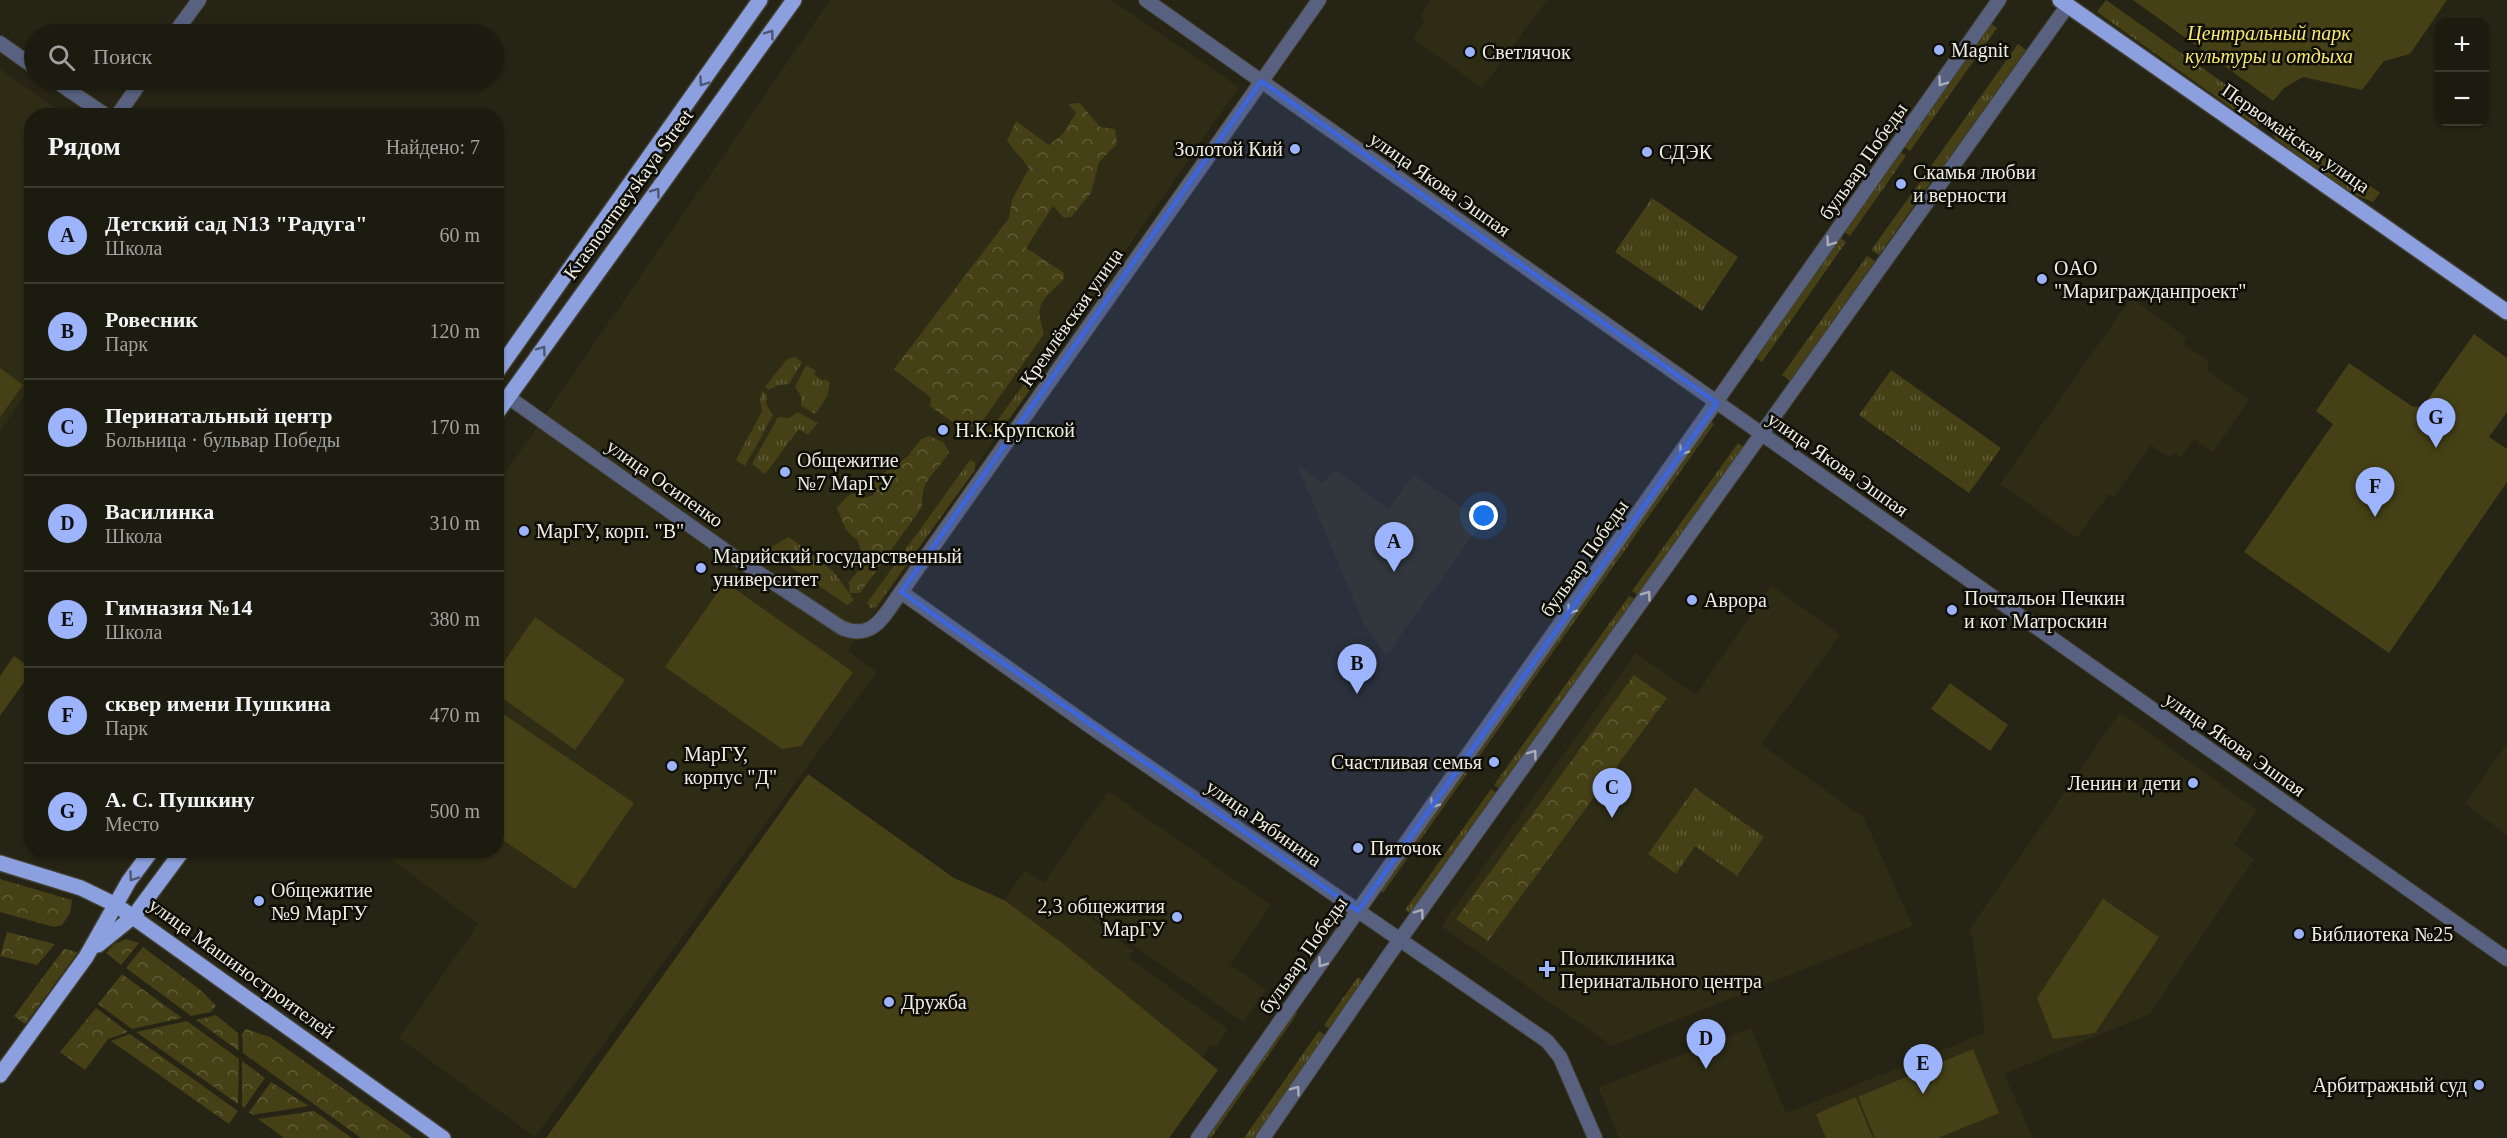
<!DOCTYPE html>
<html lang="ru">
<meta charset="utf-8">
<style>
body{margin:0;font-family:Georgia,serif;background:#252418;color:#f1f3f6}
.controls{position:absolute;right:18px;top:18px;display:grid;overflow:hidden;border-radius:12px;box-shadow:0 2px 4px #0004}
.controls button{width:54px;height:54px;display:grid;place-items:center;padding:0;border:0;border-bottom:2px solid #3a392f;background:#1c1b0f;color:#f1f3f6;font:30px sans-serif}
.you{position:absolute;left:1484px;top:516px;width:21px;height:21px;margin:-15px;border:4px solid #fff;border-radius:50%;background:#1a73e8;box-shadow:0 0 0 9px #1a73e833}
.badge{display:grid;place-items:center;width:39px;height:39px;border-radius:50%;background:#9cb4fd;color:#111;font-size:20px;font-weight:700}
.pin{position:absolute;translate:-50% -50px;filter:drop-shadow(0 2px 3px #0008)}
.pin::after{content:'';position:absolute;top:32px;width:21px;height:18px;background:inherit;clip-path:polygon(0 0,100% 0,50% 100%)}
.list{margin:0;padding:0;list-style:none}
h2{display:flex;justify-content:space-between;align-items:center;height:78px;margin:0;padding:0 24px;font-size:26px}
h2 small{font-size:20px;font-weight:400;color:#a0a19e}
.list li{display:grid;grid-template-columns:39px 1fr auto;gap:18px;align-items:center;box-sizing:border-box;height:96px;padding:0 24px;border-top:2px solid #3a392f}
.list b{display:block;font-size:22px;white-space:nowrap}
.list p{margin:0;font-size:20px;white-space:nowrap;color:#a0a19e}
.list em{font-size:20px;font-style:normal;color:#a0a19e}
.icon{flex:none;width:33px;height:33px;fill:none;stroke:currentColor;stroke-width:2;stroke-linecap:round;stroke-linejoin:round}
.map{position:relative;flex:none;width:2507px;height:1138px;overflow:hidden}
.search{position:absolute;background:#1c1b0f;box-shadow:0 2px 4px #0004;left:24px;top:24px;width:480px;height:66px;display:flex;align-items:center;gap:15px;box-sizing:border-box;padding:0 21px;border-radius:33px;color:#a0a19e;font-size:22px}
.panel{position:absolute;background:#1c1b0f;box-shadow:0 2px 4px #0004;left:24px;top:108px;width:480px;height:750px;border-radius:24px}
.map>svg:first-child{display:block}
.built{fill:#2f2c15}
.grass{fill:url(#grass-tufts)}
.forest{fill:url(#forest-crowns)}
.park{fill:#454015}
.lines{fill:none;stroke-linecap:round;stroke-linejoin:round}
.minor-casing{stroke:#424031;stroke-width:16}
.major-casing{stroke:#424031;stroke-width:18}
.minor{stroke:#586280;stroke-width:14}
.major{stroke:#8ca0df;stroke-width:15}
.oneway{stroke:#4d5672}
.oneway2{stroke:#aaaeb6}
.marked{fill:#3c66da;fill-opacity:0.2;stroke:#3c66da;stroke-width:4.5;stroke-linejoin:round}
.poi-dot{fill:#9cb4fd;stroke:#0e0d06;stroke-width:2}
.labels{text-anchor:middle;stroke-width:5;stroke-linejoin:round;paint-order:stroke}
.park-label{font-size:20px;font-style:italic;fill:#f7e870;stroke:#0e0d06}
.poi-label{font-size:20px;fill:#eeede3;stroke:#0e0d06;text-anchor:start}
.street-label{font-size:20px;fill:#eeede3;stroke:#0e0d06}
</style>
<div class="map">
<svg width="2507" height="1138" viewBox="0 0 2507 1138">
<defs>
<pattern id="grass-tufts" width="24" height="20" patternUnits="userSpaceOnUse" patternTransform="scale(1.5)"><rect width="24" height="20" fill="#454015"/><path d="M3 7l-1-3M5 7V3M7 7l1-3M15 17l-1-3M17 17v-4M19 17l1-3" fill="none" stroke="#605c37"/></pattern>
<pattern id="forest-crowns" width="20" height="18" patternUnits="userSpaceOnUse" patternTransform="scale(1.5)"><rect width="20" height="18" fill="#454015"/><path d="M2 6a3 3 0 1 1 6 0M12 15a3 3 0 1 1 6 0" fill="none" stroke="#605c37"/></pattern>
</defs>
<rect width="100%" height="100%" fill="#262414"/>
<g class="built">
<polygon points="830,0 1111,0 1239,87 848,651 877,672 535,1137 399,1038 478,924 380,851 496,850 497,485"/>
<polygon points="1431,0 1547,0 1482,88 1413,39 1424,22 1421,15"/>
<polygon points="0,69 65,115 32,116 31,386 0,431"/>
<polygon points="2131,298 2187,338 2183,343 2210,362 2206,369 2249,400 2213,452 2194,439 2181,457 2174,453 2170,458 2151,445 2114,497 2109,494 2077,538 2000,484"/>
<polygon points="1296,463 1323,483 1335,469 1388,509 1413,475 1483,521 1386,656 1363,622"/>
<polygon points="1771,585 1840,635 1761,744 1864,818 1913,926 1612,1046 1441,926 1636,653 1696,695"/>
<polygon points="2120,712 2257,810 2234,845 2254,859 2150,1014 2004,1074 2033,1138 1619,1138 1598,1087 1751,1028 1786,1113 1985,1033 1973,939 1969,930"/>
<polygon points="2507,743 2507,835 2465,804"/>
<polygon points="1108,791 1271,905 1230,964 1266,990 1243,1022 1052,889 1134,951 1129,958 1228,1029 1215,1048 1210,1045 1202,1059 1065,945 1004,900 1025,870 1044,883"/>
</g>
<g class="grass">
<polygon points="2106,0 2266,113 2257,126 2097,12"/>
<polygon points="1989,22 1997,28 1910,151 1902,146"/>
<polygon points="2018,44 2026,50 1939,172 1931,166"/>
<polygon points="2281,123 2380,193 2373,202 2350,193 2275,139 2273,134"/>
<polygon points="1898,150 1906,156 1850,236 1842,230"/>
<polygon points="1928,171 1935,176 1879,255 1871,250"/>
<polygon points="1652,198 1738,257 1702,311 1615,252"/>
<polygon points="1838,236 1846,242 1762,362 1753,356"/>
<polygon points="1867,256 1875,261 1790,381 1782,375"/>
<polygon points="1052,345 1058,345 1058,351 994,440 988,440 989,432"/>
<polygon points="795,357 802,362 789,384 778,385 769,390 765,387 787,359"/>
<polygon points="806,365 816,371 814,374 823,381 826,379 830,383 827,397 815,414 801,406 801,396 795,387"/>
<polygon points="1891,370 2001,448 1969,493 1859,415"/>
<polygon points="762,391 767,395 766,404 773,415 745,466 736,460 762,411 760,400"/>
<polygon points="798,412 818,423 808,435 799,429 765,474 752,464 778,417 789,418"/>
<polygon points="1708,420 1714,424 1471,768 1466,764"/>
<polygon points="1738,443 1743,447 1638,595 1632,591"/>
<polygon points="970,460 975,462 975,470 876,607 870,608 867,603"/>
<polygon points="789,537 833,571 854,600 847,605 766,550"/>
<polygon points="1629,596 1635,599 1500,789 1494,785"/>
<polygon points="1461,769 1467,774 1383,893 1377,889"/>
<polygon points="1695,788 1764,837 1737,876 1695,846 1676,874 1648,854"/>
<polygon points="1491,789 1497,793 1411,914 1405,910"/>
<polygon points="1358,977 1364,982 1331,1030 1324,1025"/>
<polygon points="1291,1009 1297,1014 1211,1138 1203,1135"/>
<polygon points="1319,1031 1327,1036 1255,1138 1244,1138"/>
</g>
<g class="forest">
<path d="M1080,103L1100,127L1115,129L1117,144L1099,162L1091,193L1071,217L1064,218L1053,206L1026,248L1064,273V279C1042,302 1034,301 1044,334L979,426H958L930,406L931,398L894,369L1009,218L1012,200L1029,168L1007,141L1016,121L1049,145L1062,135L1076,113L1068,104Z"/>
<path d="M929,436L943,442L949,452C935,476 921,477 922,507L860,593H850L849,582L863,565L864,557L857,540L846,530L837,508L846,497L857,492L862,498L874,495L872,481L907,457L921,439Z"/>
<polygon points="1634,675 1667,698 1488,941 1456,919"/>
<polygon points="0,879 72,900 70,913 62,925 54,927 0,912"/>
<polygon points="7,932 55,944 37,965 0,956"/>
<polygon points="126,939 139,943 121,965 106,953 114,944"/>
<polygon points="143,947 203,992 216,1006 211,1012 191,1016 126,968"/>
<polygon points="64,949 78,952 25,1024 14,1016"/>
<polygon points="122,974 182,1018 132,1029 98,1004"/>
<polygon points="96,1008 128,1032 108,1039 85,1070 60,1052"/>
<polygon points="216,1015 238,1033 239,1051 196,1020"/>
<polygon points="187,1021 239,1059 238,1104 136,1032"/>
<polygon points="246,1029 270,1037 413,1138 361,1138 243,1053 242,1035"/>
<polygon points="130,1034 238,1111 229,1124 111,1041"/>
<polygon points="242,1061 265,1078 244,1108 242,1107"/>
<polygon points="271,1082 309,1106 253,1115 249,1112"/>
<polygon points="314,1111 352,1138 284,1138 258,1119"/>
</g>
<g class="park">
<polygon points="2133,0 2447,0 2410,54 2384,61 2362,90 2303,77 2284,88 2273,101"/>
<polygon points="2474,334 2507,358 2507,412 2489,437 2507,449 2507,482 2389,653 2244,552 2333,424 2316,411 2349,363 2413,407 2423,406"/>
<polygon points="0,368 23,385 0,417"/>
<polygon points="725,582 853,672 801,746 782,749 665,667"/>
<polygon points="535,617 625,680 575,750 497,694 497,672"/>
<polygon points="14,656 31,668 31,672 0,716 0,676"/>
<polygon points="1950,683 2008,725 1990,751 1931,709"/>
<polygon points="496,709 634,803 575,889 497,836"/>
<polygon points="808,774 954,878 1004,900 1065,945 1218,1070 1169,1138 546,1138"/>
<polygon points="2103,899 2159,937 2095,1033 2053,1039 2037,998"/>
<polygon points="1973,1049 1999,1113 1938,1138 1875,1138 1858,1097"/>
<polygon points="1856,1097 1873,1138 1826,1138 1816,1114"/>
</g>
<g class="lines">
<defs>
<g id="minor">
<polyline points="1146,0 2507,959"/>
<polyline points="174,34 199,0"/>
<polyline points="0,43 34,67"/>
<polyline points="54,80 107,116"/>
<polyline points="117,116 142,80"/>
<path d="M508,397L733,556L842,628C874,641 884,615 901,592L1319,0"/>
<polyline points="901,592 1091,727 1547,1041 1560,1057 1595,1138"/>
<polyline points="1198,1138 1999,0"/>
<polyline points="1263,1138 1389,955 2068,5"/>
</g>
<g id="major">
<polyline points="2060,0 2507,312"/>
<polyline points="496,373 760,0"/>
<polyline points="496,414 794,0"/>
<polyline points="0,863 81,888 116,905 443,1138"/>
<polyline points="98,945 134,916 183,850"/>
<polyline points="0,1075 86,957 129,881 152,850"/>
</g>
</defs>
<use href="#minor" class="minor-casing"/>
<use href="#major" class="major-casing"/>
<use href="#minor" class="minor"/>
<use href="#major" class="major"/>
</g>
<defs><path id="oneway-chevron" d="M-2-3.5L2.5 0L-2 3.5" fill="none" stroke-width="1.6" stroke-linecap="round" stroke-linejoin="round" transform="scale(1.5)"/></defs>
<g class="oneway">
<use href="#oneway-chevron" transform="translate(770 34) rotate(-54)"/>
<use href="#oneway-chevron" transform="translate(703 82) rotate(125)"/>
<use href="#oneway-chevron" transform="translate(656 192) rotate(-54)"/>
<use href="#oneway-chevron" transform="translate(542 350) rotate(-54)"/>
<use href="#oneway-chevron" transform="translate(133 877) rotate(125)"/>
</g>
<g class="oneway2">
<use href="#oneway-chevron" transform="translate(1942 82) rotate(125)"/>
<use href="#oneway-chevron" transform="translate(1830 242) rotate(125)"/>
<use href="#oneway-chevron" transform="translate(1683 451) rotate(125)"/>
<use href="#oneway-chevron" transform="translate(1647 595) rotate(-54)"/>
<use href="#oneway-chevron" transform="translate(1571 610) rotate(125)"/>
<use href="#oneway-chevron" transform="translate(1533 754) rotate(-54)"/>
<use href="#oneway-chevron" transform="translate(1434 804) rotate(125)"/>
<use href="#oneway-chevron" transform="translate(1420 913) rotate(-54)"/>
<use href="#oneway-chevron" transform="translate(1322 963) rotate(125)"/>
<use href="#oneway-chevron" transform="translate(1296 1090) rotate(-55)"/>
</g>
<path class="marked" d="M1261,81L1717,403L1358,911L901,592Z"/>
<g class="poi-dot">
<circle cx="1939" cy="50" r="6"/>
<circle cx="1470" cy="52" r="6"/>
<circle cx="1295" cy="149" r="6"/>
<circle cx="1647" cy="152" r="6"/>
<circle cx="1901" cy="184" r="6"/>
<circle cx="2042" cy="279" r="6"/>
<circle cx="943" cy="430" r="6"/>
<circle cx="785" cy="472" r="6"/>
<circle cx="524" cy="531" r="6"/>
<circle cx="701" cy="568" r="6"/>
<circle cx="1692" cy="600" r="6"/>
<circle cx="1952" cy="610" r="6"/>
<circle cx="1494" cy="762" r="6"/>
<circle cx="672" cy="766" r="6"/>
<circle cx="2193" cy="783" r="6"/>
<circle cx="1358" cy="848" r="6"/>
<circle cx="259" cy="901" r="6"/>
<circle cx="1177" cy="917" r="6"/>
<circle cx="2299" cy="934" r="6"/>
<path d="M1544 960h6v6h6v6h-6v6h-6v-6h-6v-6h6z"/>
<circle cx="889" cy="1002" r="6"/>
<circle cx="2479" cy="1085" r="6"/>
</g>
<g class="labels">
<g class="park-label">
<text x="2269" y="40">Центральный парк<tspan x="2269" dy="23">культуры и отдыха</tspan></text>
</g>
<g class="poi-label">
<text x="1951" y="57">Magnit</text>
<text x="1482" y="59">Светлячок</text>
<text x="1283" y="156" text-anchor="end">Золотой Кий</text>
<text x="1659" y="159">СДЭК</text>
<text x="1913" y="179">Скамья любви<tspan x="1913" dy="23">и верности</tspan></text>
<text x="2054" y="275">OAO<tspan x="2054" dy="23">"Маригражданпроект"</tspan></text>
<text x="955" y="437">Н.К.Крупской</text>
<text x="797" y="467">Общежитие<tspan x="797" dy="23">№7 МарГУ</tspan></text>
<text x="536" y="538">МарГУ, корп. "В"</text>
<text x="713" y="563">Марийский государственный<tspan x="713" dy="23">университет</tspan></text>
<text x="1964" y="605">Почтальон Печкин<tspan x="1964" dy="23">и кот Матроскин</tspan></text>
<text x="1704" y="607">Аврора</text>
<text x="684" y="761">МарГУ,<tspan x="684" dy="23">корпус "Д"</tspan></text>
<text x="1482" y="769" text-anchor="end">Счастливая семья</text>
<text x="2181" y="790" text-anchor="end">Ленин и дети</text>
<text x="1370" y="855">Пяточок</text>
<text x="271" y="897">Общежитие<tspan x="271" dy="23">№9 МарГУ</tspan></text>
<text x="1165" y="913" text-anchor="end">2,3 общежития<tspan x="1165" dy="23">МарГУ</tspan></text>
<text x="2311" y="941">Библиотека №25</text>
<text x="1560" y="965">Поликлиника<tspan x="1560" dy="23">Перинатального центра</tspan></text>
<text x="901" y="1009">Дружба</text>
<text x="2467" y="1092" text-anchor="end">Арбитражный суд</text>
</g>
<g class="street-label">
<text transform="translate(2296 138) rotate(35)" y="7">Первомайская улица</text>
<text transform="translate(1863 161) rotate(-55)" y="7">бульвар Победы</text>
<text transform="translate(1440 184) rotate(35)" y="7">улица Якова Эшпая</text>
<text transform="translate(628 194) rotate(-54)" y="7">Krasnoarmeyskaya Street</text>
<text transform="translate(1071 317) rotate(-55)" y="7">Кремлёвская улица</text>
<text transform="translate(1838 464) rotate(35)" y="7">улица Якова Эшпая</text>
<text transform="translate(665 483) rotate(35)" y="7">улица Осипенко</text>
<text transform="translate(1584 558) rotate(-55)" y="7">бульвар Победы</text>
<text transform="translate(2235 744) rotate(35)" y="7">улица Якова Эшпая</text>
<text transform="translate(1264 823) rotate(35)" y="7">улица Рябинина</text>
<text transform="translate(1303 955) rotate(-55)" y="7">бульвар Победы</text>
<text transform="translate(242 968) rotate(36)" y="7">улица Машиностроителей</text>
</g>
</g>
</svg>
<div class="controls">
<button>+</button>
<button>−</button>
</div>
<div class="you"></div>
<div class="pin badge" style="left:1394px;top:572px">A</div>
<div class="pin badge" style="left:1357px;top:694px">B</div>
<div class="pin badge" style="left:1612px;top:818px">C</div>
<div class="pin badge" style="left:1706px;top:1069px">D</div>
<div class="pin badge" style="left:1923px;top:1094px">E</div>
<div class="pin badge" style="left:2375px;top:517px">F</div>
<div class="pin badge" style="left:2436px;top:448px">G</div>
<div class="search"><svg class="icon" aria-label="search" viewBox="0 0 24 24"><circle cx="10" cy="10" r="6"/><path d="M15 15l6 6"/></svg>Поиск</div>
<section class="panel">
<h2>Рядом<small>Найдено: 7</small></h2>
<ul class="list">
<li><span class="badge">A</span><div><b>Детский сад N13 &quot;Радуга&quot;</b><p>Школа</p></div><em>60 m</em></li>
<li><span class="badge">B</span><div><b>Ровесник</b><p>Парк</p></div><em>120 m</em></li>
<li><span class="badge">C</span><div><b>Перинатальный центр</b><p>Больница · бульвар Победы</p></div><em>170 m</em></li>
<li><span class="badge">D</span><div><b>Василинка</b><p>Школа</p></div><em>310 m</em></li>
<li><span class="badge">E</span><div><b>Гимназия №14</b><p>Школа</p></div><em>380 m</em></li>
<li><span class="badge">F</span><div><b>сквер имени Пушкина</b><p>Парк</p></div><em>470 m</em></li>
<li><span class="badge">G</span><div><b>А. С. Пушкину</b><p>Место</p></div><em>500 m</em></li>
</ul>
</section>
</div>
